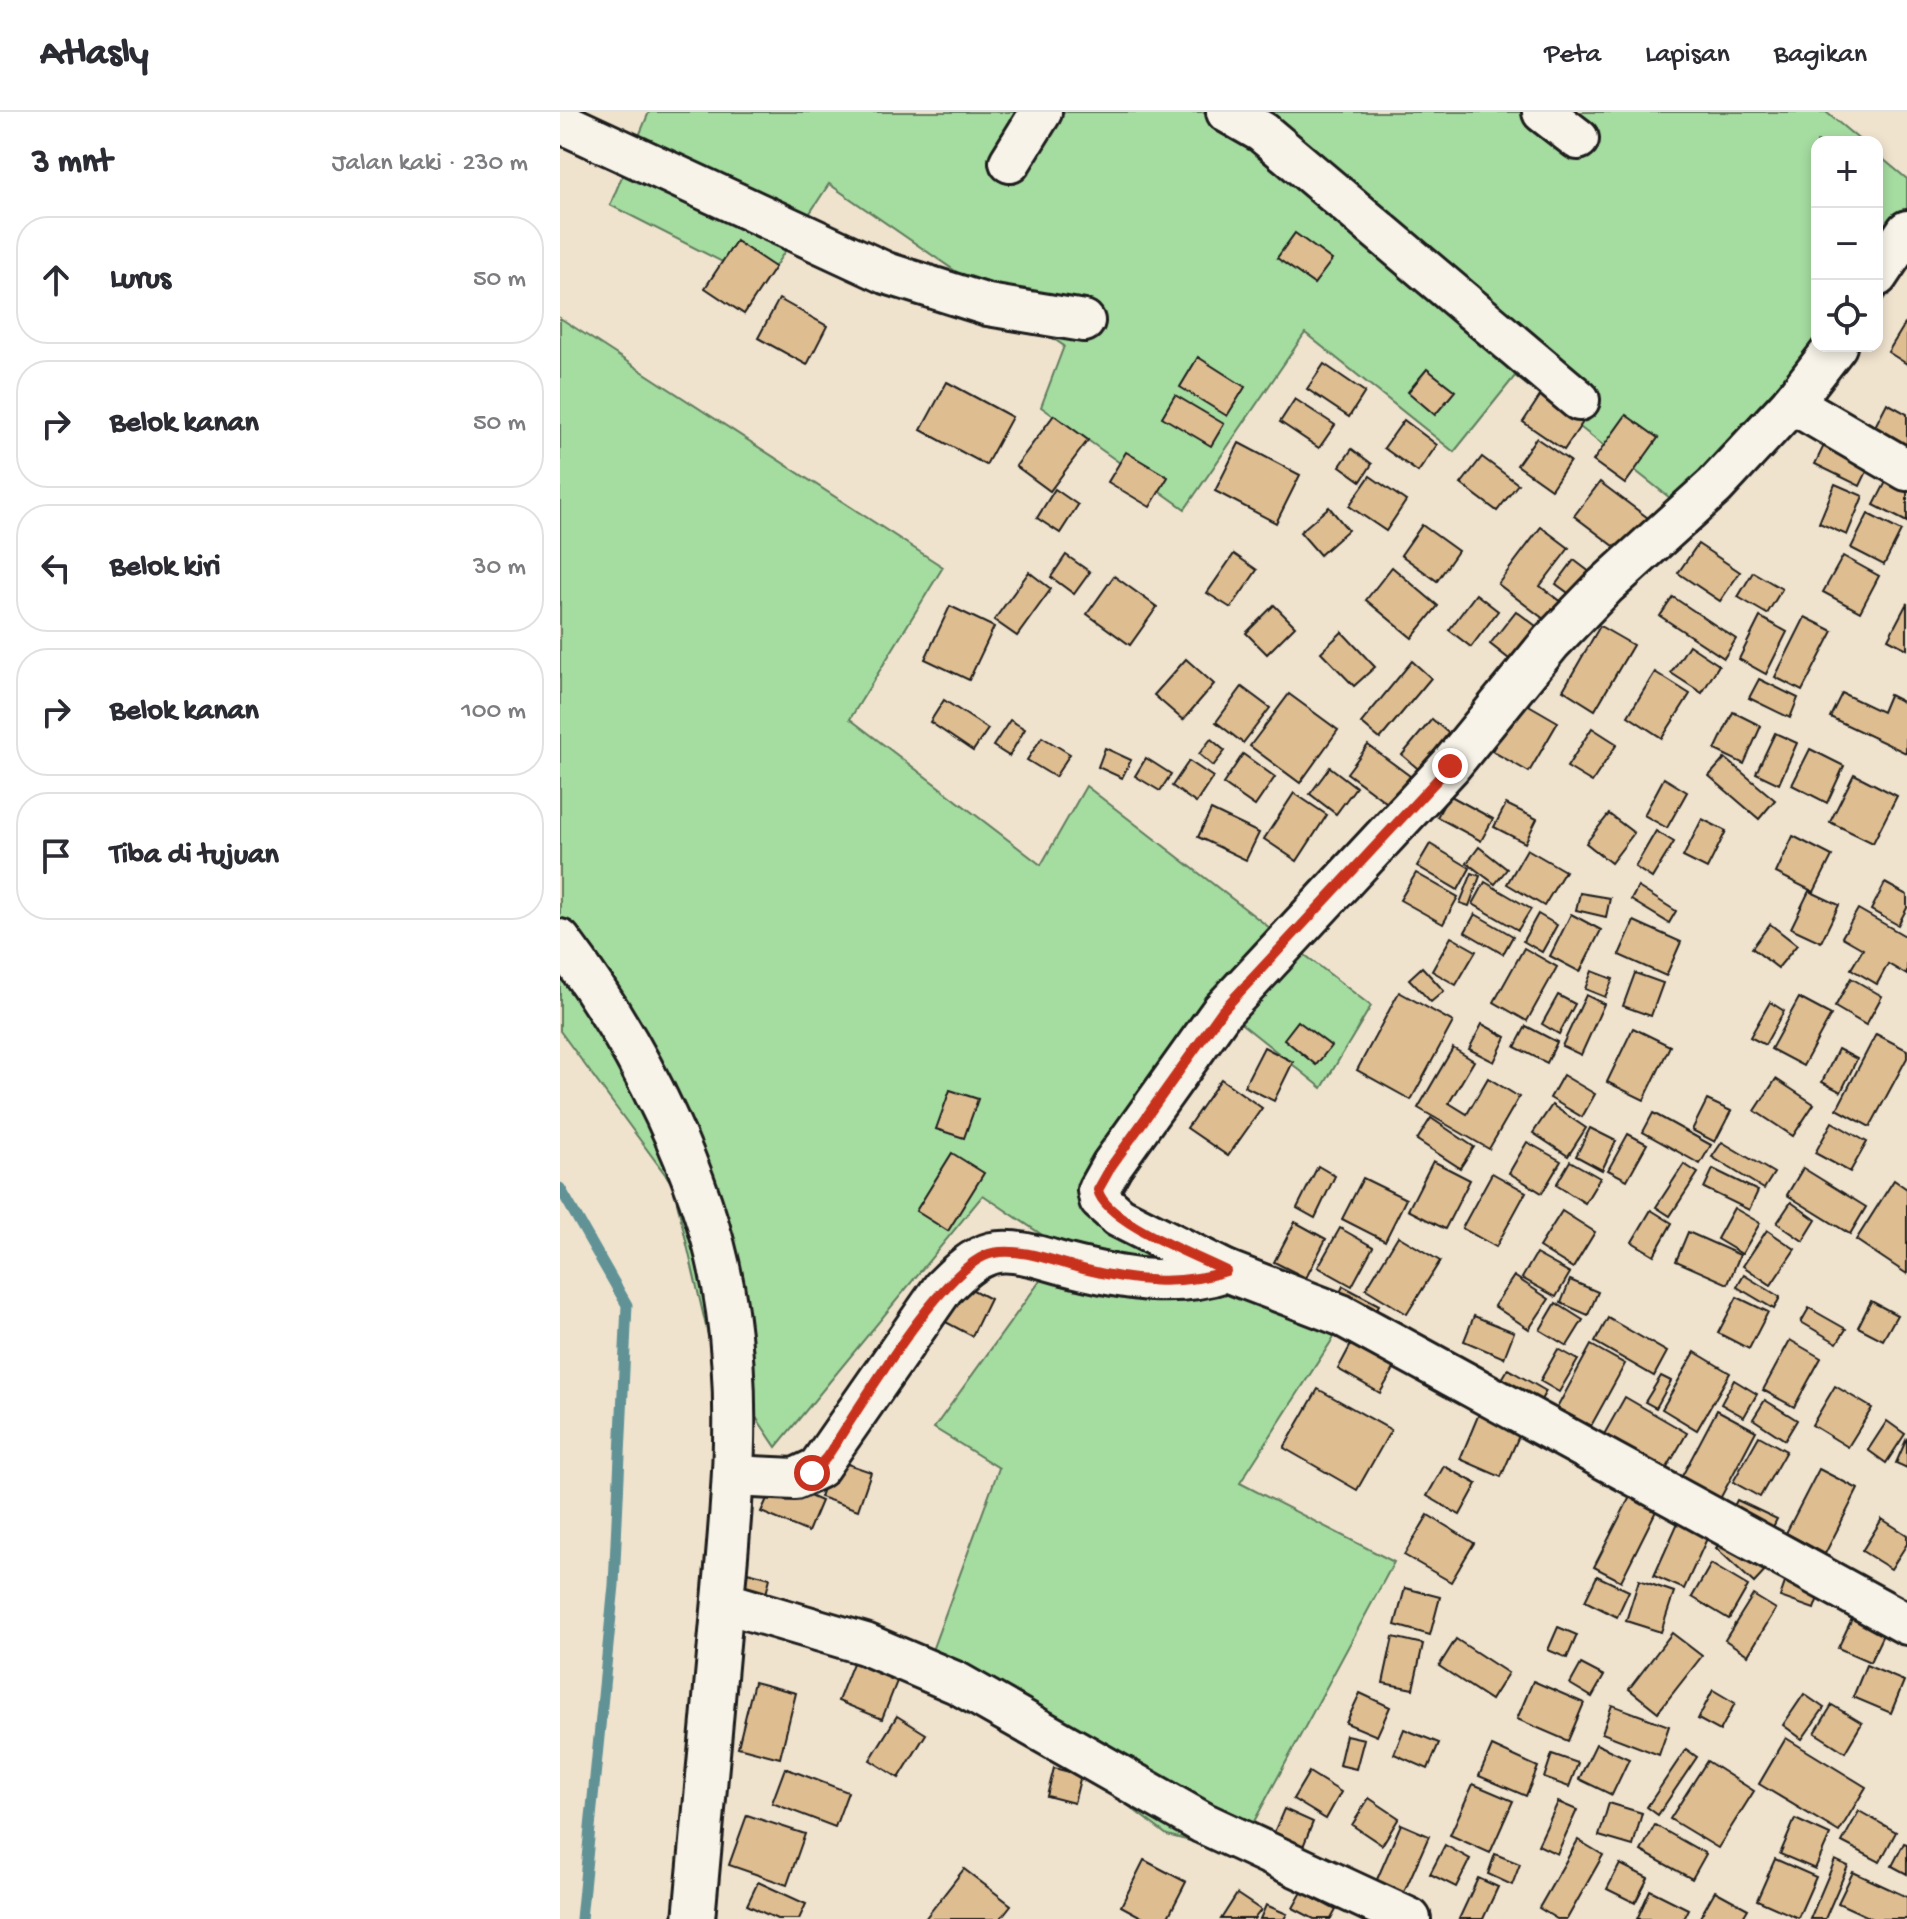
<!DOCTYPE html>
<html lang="id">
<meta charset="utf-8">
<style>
body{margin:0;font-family:"Gochi Hand",sans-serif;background:#f7f7f7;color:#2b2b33}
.controls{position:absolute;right:24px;top:24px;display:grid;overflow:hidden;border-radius:16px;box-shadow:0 4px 12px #0003}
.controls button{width:72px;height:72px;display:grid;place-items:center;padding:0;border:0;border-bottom:2px solid #e1e1e2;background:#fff;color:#2b2b33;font:40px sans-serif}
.stop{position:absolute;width:24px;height:24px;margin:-18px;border:6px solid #c8321e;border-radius:50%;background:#fff}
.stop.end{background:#c8321e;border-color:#fff;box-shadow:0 2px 8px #0008}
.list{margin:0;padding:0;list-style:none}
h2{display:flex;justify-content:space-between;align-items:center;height:104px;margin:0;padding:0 32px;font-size:34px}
h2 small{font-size:26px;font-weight:400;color:#7c7c81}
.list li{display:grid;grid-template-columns:52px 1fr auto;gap:24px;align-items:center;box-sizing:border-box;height:128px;margin:0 16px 16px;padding:0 16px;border:2px solid #e1e1e2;border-radius:32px}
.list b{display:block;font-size:30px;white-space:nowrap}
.list em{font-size:26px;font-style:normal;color:#7c7c81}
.icon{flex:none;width:44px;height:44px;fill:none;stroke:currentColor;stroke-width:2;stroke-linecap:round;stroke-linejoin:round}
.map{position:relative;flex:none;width:1347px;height:1807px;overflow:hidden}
header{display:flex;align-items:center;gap:48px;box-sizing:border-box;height:112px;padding:0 40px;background:#fff;border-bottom:2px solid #e1e1e2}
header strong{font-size:38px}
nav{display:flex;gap:44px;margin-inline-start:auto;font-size:28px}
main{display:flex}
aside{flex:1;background:#fff}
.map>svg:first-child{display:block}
.green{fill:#a5dca0;stroke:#607c5e;stroke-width:2}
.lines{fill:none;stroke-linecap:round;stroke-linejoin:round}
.stream{stroke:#619296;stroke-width:11}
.building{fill:#debd91;stroke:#1c1c1c;stroke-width:2}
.street-casing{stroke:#1c1c1c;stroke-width:46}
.street{stroke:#f7f3e8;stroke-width:40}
.route{stroke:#c8321e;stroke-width:10}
</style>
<header>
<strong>Atlasly</strong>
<nav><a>Peta</a><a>Lapisan</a><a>Bagikan</a></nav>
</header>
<main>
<aside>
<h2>3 mnt<small>Jalan kaki · 230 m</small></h2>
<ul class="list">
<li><svg class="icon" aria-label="ahead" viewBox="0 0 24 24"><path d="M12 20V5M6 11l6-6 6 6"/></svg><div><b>Lurus</b></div><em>50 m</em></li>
<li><svg class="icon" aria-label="right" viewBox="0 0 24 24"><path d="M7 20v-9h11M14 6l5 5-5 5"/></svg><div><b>Belok kanan</b></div><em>50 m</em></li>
<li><svg class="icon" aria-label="left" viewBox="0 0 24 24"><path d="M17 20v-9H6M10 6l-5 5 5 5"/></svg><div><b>Belok kiri</b></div><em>30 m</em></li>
<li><svg class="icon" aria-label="right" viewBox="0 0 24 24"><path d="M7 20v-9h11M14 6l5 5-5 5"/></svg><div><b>Belok kanan</b></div><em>100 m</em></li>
<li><svg class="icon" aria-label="arrive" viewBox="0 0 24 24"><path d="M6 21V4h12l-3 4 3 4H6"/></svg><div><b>Tiba di tujuan</b></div></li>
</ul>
</aside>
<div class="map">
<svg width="1347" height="1807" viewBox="0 0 1347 1807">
<rect width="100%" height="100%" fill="#f0e3ce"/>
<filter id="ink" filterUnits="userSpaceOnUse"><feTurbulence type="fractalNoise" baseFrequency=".0125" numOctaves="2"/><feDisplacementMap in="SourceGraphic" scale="16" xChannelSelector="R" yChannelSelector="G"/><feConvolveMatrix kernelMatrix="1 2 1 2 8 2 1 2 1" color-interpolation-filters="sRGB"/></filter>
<g filter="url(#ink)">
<g class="green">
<polygon points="89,0 1266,0 1302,30 1257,30 1257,234 1133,404 955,264 894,340 745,221 625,397 481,295 504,234 269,72 204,171 50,93"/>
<polygon points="1317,42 1347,67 1347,156 1317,196"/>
<polygon points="0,206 383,455 290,607 481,753 526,674 811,894 762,976 668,901 549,1079 783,1211 680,1371 834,1450 677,1741 607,1723 370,1544 439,1356 374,1316 503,1137 423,1083 216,1335 152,1240 113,1073 0,919"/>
</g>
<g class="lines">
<polyline class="stream" points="0,1076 67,1193 54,1473 21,1807"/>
</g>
<g class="building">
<polygon points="735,121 772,148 754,172 717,146"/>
<polygon points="176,129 215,155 184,202 145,176"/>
<polygon points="219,187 267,214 247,253 198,226"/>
<polygon points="1345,212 1347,213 1347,252 1328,240"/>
<polygon points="638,245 685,275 667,304 620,275"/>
<polygon points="764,252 805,280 789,305 747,277"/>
<polygon points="867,257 895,279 875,303 848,280"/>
<polygon points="387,270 452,305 426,353 361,318"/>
<polygon points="988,272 1029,301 1004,338 963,310"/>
<polygon points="615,283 664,312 651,334 602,305"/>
<polygon points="735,287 775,313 759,336 720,310"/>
<polygon points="1327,291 1347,302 1347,344 1310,324"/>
<polygon points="494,303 528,328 490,379 456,354"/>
<polygon points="1066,303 1098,326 1065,372 1033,349"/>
<polygon points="844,308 877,333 858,360 824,336"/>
<polygon points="1268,325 1313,347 1300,374 1255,352"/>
<polygon points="976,326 1010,349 991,377 957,353"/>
<polygon points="679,331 740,363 716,411 655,379"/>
<polygon points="792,337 812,352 801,369 780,354"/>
<polygon points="566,340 608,365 590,395 548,370"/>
<polygon points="922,345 958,372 937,399 901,372"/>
<polygon points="1330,362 1347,371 1347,410 1314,393"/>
<polygon points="810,364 846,389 826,419 789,394"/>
<polygon points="1040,370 1092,409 1066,443 1014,404"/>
<polygon points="1275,372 1303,384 1287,423 1259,411"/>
<polygon points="495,377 518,393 500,421 477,406"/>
<polygon points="769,395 788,418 760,443 740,420"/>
<polygon points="1308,402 1341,419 1324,453 1291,436"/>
<polygon points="862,413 898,439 877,469 841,443"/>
<polygon points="981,415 1009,436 980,474 1011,498 997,517 938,472"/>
<polygon points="1138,432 1180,460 1160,489 1118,461"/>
<polygon points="674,442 697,458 671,496 647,481"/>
<polygon points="506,443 530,460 514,482 491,465"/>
<polygon points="1283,444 1319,464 1300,500 1263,480"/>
<polygon points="1014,448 1039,467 1022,491 996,472"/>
<polygon points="832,455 878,494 852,526 806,488"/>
<polygon points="469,460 491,477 457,524 434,508"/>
<polygon points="1193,460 1222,477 1207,502 1178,485"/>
<polygon points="554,464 597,495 570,533 527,502"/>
<polygon points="916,482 938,499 911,535 889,518"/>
<polygon points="1113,485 1176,527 1164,546 1100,504"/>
<polygon points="1347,491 1347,537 1328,527"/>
<polygon points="714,493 735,514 707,542 686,521"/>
<polygon points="390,494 434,515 409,568 365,547"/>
<polygon points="956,499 984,520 958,554 930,532"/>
<polygon points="1200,505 1227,520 1206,562 1179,547"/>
<polygon points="1245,505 1273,519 1242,579 1215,565"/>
<polygon points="1040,514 1073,533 1035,598 1003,578"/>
<polygon points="782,520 815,555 794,574 761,540"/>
<polygon points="1129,533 1159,553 1142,581 1111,561"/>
<polygon points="626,547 654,572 623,608 594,583"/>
<polygon points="852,549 871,566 820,627 801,611"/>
<polygon points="1095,560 1130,582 1102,626 1068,604"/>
<polygon points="1199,567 1238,586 1230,606 1189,586"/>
<polygon points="682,575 710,596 683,631 656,610"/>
<polygon points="1282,581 1322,600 1329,583 1347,592 1346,641 1270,605"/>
<polygon points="729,582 778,618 740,671 690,634"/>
<polygon points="384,588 428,617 413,639 370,610"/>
<polygon points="960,588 998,610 969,660 932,639"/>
<polygon points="1173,600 1201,614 1184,652 1155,638"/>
<polygon points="872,607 901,632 871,668 842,643"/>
<polygon points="450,608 465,617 449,644 433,634"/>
<polygon points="1032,616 1057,632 1032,670 1007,655"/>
<polygon points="1215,621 1237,631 1219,672 1196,661"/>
<polygon points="482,625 510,642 495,665 467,648"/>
<polygon points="651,627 665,639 653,654 639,642"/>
<polygon points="808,633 850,664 830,693 787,661"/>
<polygon points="545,636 571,648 562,666 538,655"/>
<polygon points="1250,637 1284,654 1267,691 1232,673"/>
<polygon points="683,642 715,665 695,694 663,672"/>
<polygon points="586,646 611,662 600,679 575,664"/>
<polygon points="1165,646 1215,688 1199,707 1149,664"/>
<polygon points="629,649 653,665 636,691 612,674"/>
<polygon points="770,655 796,675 776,702 750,682"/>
<polygon points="1294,662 1337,684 1313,731 1270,710"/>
<polygon points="1104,666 1127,680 1107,716 1084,703"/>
<polygon points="734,681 767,703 737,749 704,727"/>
<polygon points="889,683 933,707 921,729 877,705"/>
<polygon points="946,692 977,707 965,731 934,715"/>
<polygon points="651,698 699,721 686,748 638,725"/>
<polygon points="1049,702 1074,721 1051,751 1026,731"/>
<polygon points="1142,707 1166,719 1147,757 1123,745"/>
<polygon points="1096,719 1114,730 1092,766 1075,755"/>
<polygon points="1233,724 1272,744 1254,780 1216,761"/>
<polygon points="870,732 910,756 898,778 857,754"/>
<polygon points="919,735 947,757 935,772 907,751"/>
<polygon points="967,737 1005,759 984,794 947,772"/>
<polygon points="856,761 898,785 883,812 840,788"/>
<polygon points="912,761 920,764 909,794 900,791"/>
<polygon points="925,770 971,797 958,818 913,792"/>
<polygon points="1325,771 1347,783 1347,796 1338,813 1311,798"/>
<polygon points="1078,775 1116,799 1109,811 1071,788"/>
<polygon points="1249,779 1279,793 1261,830 1231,816"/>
<polygon points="1020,781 1050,786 1046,805 1016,798"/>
<polygon points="1298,797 1347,825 1347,863 1328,852 1317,872 1291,857 1303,837 1282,825"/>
<polygon points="915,802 953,824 943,842 905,820"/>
<polygon points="978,802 997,813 982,840 963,829"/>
<polygon points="1011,802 1041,818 1020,860 990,844"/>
<polygon points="1074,809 1121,830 1106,864 1059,843"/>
<polygon points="1210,812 1237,833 1218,856 1192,836"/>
<polygon points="891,825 916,839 896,873 872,859"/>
<polygon points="964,836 997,855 967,909 934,890"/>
<polygon points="862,855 884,879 871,890 849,867"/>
<polygon points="1032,859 1053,867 1045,885 1025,877"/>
<polygon points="1075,861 1103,871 1091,904 1063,894"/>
<polygon points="1291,866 1322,884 1306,913 1275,895"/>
<polygon points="839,880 893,910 851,988 797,958"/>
<polygon points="998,883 1015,892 999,922 982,912"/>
<polygon points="1026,883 1044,892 1021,943 1002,934"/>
<polygon points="1239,886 1271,903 1243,954 1211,937"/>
<polygon points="1210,890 1224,899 1205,933 1190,925"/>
<polygon points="738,909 771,934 756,953 724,927"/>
<polygon points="922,912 946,925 934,950 909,937"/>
<polygon points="966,914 997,930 987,951 955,935"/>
<polygon points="1073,916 1110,934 1084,988 1047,970"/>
<polygon points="1316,922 1347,938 1347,946 1310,1015 1277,997"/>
<polygon points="704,935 733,950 714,989 684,974"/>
<polygon points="893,936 914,949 889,991 907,1002 928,966 959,985 929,1037 858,996"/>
<polygon points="1278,937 1297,947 1281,980 1262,970"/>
<polygon points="1003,963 1035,982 1022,1005 990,986"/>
<polygon points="661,967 702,996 668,1044 627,1016"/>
<polygon points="1216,967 1254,992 1233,1024 1195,999"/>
<polygon points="390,978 418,987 404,1026 376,1017"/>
<polygon points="1147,988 1171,999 1155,1030 1132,1018"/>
<polygon points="992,993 1026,1016 1008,1044 973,1021"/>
<polygon points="1093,1001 1151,1033 1140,1052 1083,1020"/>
<polygon points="871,1006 914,1035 900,1056 857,1028"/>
<polygon points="1272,1010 1307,1030 1290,1060 1255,1041"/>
<polygon points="1030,1016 1056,1029 1042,1058 1016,1044"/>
<polygon points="1068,1022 1087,1032 1067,1068 1048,1058"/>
<polygon points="967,1030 1001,1049 982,1081 949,1061"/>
<polygon points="1162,1030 1214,1061 1204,1077 1152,1045"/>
<polygon points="392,1041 424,1061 388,1119 356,1099"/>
<polygon points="873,1049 910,1068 885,1117 848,1098"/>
<polygon points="1010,1049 1040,1066 1025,1091 996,1073"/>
<polygon points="1124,1052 1138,1061 1110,1104 1096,1095"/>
<polygon points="758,1054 775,1064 755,1106 737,1096"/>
<polygon points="1243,1056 1306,1095 1290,1122 1227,1083"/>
<polygon points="1153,1057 1198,1079 1189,1098 1144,1076"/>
<polygon points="932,1061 966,1080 936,1135 902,1116"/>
<polygon points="803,1066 846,1087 825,1129 782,1107"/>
<polygon points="1334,1068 1347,1077 1347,1162 1296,1128"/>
<polygon points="1231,1090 1256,1108 1243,1129 1217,1111"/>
<polygon points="1174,1096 1200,1111 1182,1142 1157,1127"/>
<polygon points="1091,1098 1112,1111 1094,1143 1072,1130"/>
<polygon points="1002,1099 1035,1120 1013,1156 979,1135"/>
<polygon points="735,1110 766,1127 746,1166 714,1150"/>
<polygon points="780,1116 813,1135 792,1174 758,1155"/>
<polygon points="1207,1118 1235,1137 1211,1173 1183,1154"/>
<polygon points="1128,1120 1180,1143 1168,1172 1116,1149"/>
<polygon points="838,1124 880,1149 847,1202 806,1177"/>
<polygon points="976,1142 1010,1161 996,1185 962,1166"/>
<polygon points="1184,1163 1220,1185 1214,1197 1177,1175"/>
<polygon points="954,1164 989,1187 969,1217 934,1194"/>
<polygon points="1010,1168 1038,1180 1028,1203 1001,1191"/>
<polygon points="398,1170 430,1187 412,1224 380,1207"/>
<polygon points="783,1174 819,1193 810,1210 775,1191"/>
<polygon points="1177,1185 1208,1200 1189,1237 1158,1221"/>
<polygon points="1311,1189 1337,1203 1323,1228 1298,1215"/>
<polygon points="996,1191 1023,1208 1007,1234 980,1218"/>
<polygon points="1249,1196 1286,1217 1277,1231 1241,1210"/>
<polygon points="914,1204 954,1220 944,1246 904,1229"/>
<polygon points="1048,1206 1107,1240 1094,1264 1035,1230"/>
<polygon points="795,1225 838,1250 820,1281 778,1257"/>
<polygon points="1230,1228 1261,1246 1234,1295 1203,1278"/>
<polygon points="1031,1233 1065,1252 1031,1314 997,1296"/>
<polygon points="998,1237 1018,1248 999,1280 980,1269"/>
<polygon points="1135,1240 1170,1261 1137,1318 1102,1297"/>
<polygon points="948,1257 986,1279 973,1302 935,1279"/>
<polygon points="1101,1264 1111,1269 1096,1296 1085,1290"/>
<polygon points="1174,1268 1197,1282 1184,1305 1161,1292"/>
<polygon points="1275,1274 1312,1296 1288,1335 1252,1313"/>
<polygon points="758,1277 831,1318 797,1378 724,1336"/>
<polygon points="1065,1285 1127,1321 1100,1368 1038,1333"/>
<polygon points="1205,1288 1237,1308 1225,1328 1193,1307"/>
<polygon points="1157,1298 1196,1319 1160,1387 1121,1366"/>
<polygon points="920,1299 962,1317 941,1365 900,1347"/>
<polygon points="1327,1309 1345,1322 1326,1351 1308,1338"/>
<polygon points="1199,1324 1226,1339 1200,1385 1173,1370"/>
<polygon points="1347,1326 1347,1356 1336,1351"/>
<polygon points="273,1347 311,1360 298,1398 260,1385"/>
<polygon points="884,1354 917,1372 900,1403 867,1384"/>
<polygon points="1259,1357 1298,1377 1265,1442 1226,1421"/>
<polygon points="215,1369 261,1389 248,1420 201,1400"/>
<polygon points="1074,1377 1100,1391 1061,1469 1034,1455"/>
<polygon points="1177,1388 1217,1407 1207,1427 1167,1408"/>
<polygon points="1125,1395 1155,1409 1124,1477 1094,1464"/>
<polygon points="868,1403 914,1431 891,1470 844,1443"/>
<polygon points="1322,1407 1347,1423 1347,1432 1331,1457 1302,1439"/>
<polygon points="1170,1421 1208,1456 1194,1471 1156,1436"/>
<polygon points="1151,1452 1188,1474 1169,1507 1132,1485"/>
<polygon points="188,1460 210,1466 205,1486 183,1480"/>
<polygon points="1228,1462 1262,1474 1254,1497 1220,1485"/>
<polygon points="1037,1464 1069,1479 1057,1505 1025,1489"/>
<polygon points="1079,1468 1114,1480 1101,1520 1066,1509"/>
<polygon points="845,1476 880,1485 870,1523 835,1513"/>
<polygon points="1193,1483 1216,1497 1188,1543 1165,1528"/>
<polygon points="1297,1496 1328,1512 1310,1550 1278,1536"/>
<polygon points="998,1515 1017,1523 1007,1546 988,1538"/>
<polygon points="1112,1521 1142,1544 1098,1600 1069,1577"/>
<polygon points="833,1525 863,1532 853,1577 823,1571"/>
<polygon points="896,1527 948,1561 931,1588 879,1554"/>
<polygon points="295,1546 339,1564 322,1607 278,1589"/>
<polygon points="1021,1552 1044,1564 1032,1585 1010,1572"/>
<polygon points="1306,1553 1344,1569 1331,1601 1293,1585"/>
<polygon points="973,1569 1024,1591 1008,1629 957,1607"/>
<polygon points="194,1570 236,1581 220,1646 178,1635"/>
<polygon points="1153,1578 1175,1591 1160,1619 1138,1607"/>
<polygon points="800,1581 830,1595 817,1624 786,1611"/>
<polygon points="1244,1582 1264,1596 1242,1627 1223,1613"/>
<polygon points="1052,1593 1109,1614 1099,1643 1042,1621"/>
<polygon points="1272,1593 1302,1611 1285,1640 1255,1621"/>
<polygon points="337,1604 366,1622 339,1666 310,1648"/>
<polygon points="844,1617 879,1631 868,1657 834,1642"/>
<polygon points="786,1623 804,1627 796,1657 779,1653"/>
<polygon points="1226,1626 1306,1675 1279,1720 1199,1672"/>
<polygon points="1036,1632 1069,1647 1052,1683 1019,1667"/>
<polygon points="932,1634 978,1655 966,1684 919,1664"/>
<polygon points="1126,1637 1137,1645 1098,1703 1087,1695"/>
<polygon points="992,1642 1018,1651 1009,1675 984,1666"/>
<polygon points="1147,1649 1194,1679 1158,1736 1110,1707"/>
<polygon points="225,1656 288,1680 275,1715 212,1691"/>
<polygon points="494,1656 521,1663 514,1691 487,1684"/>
<polygon points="749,1660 781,1680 766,1707 733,1687"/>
<polygon points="913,1672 953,1689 930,1741 890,1723"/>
<polygon points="809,1686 839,1706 822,1733 792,1713"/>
<polygon points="998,1690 1017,1698 997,1742 978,1733"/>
<polygon points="1049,1691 1082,1701 1073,1734 1039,1724"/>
<polygon points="724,1697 753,1710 736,1752 706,1739"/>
<polygon points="1299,1699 1336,1720 1320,1750 1282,1730"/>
<polygon points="187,1703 245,1722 227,1773 169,1753"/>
<polygon points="1235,1707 1270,1723 1255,1757 1220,1742"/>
<polygon points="841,1712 869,1724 842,1785 815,1772"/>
<polygon points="1095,1713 1146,1742 1132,1767 1081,1739"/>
<polygon points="1018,1728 1043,1743 1007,1807 997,1807 979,1796"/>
<polygon points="1344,1731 1347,1732 1347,1762 1332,1754"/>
<polygon points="885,1733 910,1747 896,1775 870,1762"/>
<polygon points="935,1742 960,1752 952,1773 928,1762"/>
<polygon points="1215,1747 1256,1765 1238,1806 1197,1788"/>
<polygon points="584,1748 626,1770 607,1807 585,1807 561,1794"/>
<polygon points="1275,1748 1288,1754 1265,1807 1250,1807"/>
<polygon points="1060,1752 1088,1766 1075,1791 1047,1777"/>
<polygon points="404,1757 451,1793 440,1807 365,1807"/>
<polygon points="1293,1760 1347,1785 1347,1807 1313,1807 1278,1791"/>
<polygon points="918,1766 938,1775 923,1807 899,1807"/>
<polygon points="198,1770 246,1792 239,1807 217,1807 187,1793"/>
<polygon points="1090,1778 1128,1797 1123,1807 1077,1807"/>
<polygon points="1155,1779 1188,1797 1182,1807 1139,1807"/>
<polygon points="742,1780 776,1798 771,1807 754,1807 733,1796"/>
<polygon points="677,1782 701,1798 694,1807 661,1807"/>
<polygon points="706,1793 727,1802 724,1807 700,1807"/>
</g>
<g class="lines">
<defs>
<g id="street">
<polyline points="667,0 702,20 1019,288"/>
<polyline points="983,0 1018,27"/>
<polyline points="0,10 326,161 428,193 524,209"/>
<polyline points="450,50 481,0"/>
<polyline points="1317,164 1347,119"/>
<polyline points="1276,234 1232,291 1155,374 1045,474 991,530 890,654 662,899 552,1053 538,1078 540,1088 559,1105 666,1159 781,1203 1347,1512"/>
<polyline points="1232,291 1347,358"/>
<path d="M0,828C77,930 150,1072 167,1199C181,1295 172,1393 163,1488C154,1595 144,1701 134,1807"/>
<path d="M173,1364L235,1367L258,1356L383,1176C396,1163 412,1146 432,1141C454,1136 483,1146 504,1152C558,1166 613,1177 666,1159"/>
<polyline points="163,1490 305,1532 397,1571 643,1711 850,1807"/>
</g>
</defs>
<use href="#street" class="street-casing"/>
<use href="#street" class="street"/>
</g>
</g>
<g class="lines" filter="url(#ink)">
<path class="route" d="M252,1361L266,1346C297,1301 383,1151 433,1141C461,1135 496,1150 523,1157C571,1169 619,1175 666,1159C637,1144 545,1110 538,1078L552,1053L662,899L890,654"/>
</g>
</svg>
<div class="controls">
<button>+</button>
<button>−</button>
<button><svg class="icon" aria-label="locate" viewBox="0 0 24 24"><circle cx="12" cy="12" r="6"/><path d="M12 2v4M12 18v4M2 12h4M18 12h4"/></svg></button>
</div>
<div class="stop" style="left:252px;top:1361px"></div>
<div class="stop end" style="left:890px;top:654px"></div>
</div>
</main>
